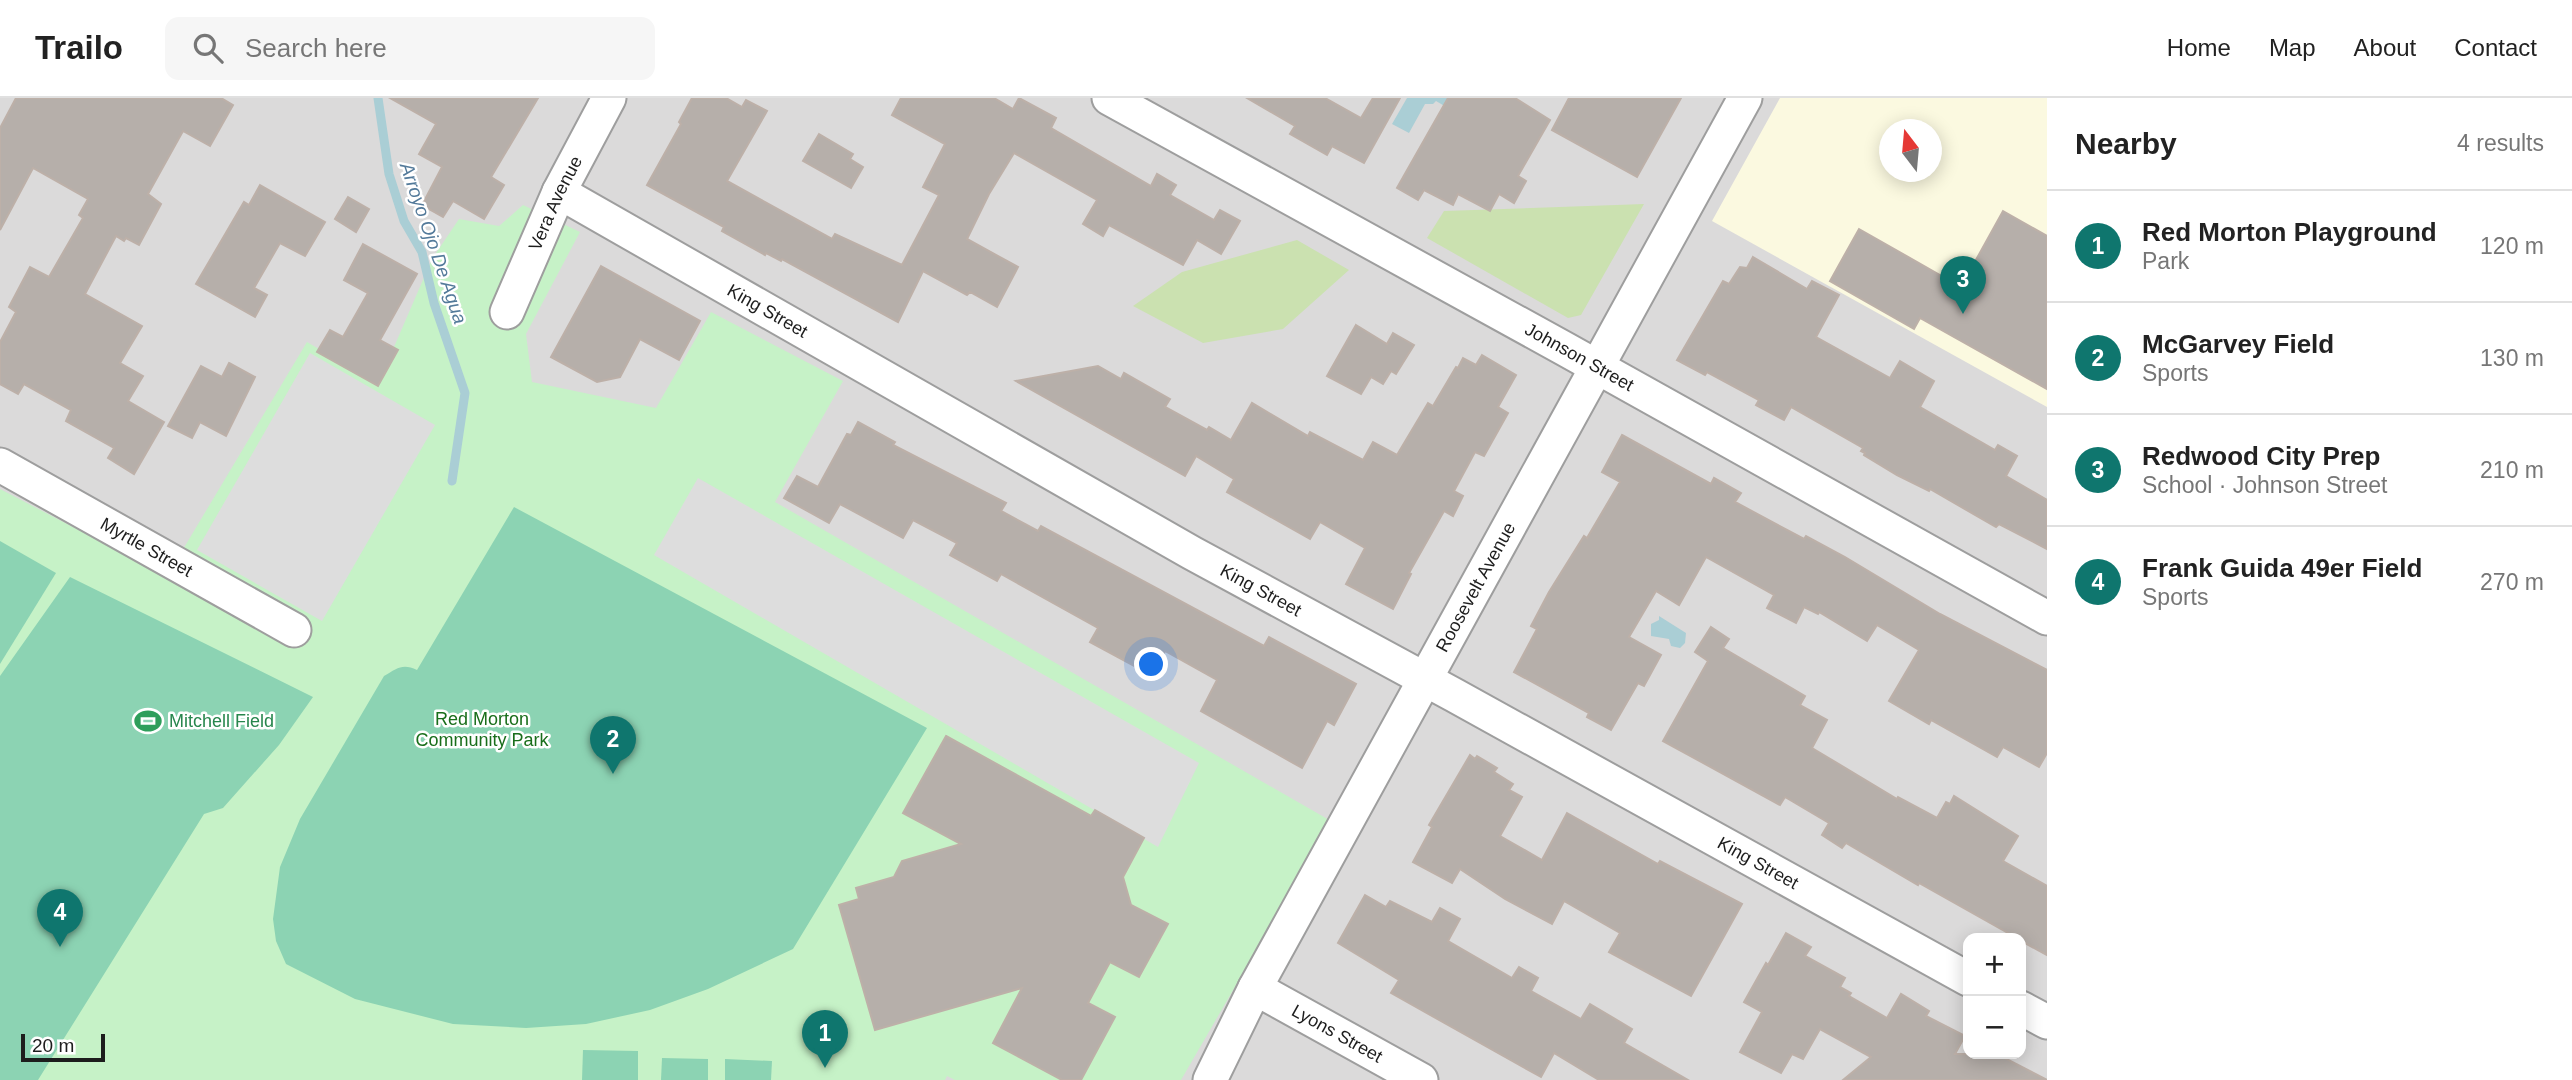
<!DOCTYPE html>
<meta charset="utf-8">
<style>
body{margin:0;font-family:Arial,sans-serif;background:#f6f6f6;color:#222}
.controls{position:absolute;right:21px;bottom:21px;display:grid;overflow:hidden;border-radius:14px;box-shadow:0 4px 18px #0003}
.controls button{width:63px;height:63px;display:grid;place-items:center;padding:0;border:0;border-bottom:2px solid #e0e0e0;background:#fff;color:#222;font:35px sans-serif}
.compass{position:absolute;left:1879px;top:21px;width:63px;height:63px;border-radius:50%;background:#fff;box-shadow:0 4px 18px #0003;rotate:344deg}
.scale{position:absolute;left:21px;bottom:18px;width:84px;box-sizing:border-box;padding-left:7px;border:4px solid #1d1d1d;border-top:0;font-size:19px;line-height:24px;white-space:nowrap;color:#1d1d1d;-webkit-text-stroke:5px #fff;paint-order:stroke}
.you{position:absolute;left:1152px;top:567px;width:24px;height:24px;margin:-18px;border:5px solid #fff;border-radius:50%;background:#1a73e8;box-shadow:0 0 0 10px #1a73e833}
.badge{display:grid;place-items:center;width:46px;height:46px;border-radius:50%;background:#0f766e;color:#fff;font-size:23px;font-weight:700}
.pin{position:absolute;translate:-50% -58px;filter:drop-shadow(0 2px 4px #0008)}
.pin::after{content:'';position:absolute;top:37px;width:24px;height:21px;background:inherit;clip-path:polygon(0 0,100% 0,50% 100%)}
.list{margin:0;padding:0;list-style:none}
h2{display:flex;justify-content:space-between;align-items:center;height:91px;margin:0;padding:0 28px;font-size:30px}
h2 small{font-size:23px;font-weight:400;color:#767676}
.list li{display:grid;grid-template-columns:46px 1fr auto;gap:21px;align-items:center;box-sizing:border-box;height:112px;padding:0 28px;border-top:2px solid #e0e0e0}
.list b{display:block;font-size:26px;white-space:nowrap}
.list p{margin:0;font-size:23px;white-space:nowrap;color:#767676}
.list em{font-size:23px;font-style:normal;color:#767676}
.icon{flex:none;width:38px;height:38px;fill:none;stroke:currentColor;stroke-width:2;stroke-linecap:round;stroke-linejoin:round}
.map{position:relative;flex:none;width:2047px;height:982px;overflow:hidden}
header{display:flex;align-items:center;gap:42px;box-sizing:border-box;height:98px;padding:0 35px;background:#fff;border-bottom:2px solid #e0e0e0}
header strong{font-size:33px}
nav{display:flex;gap:38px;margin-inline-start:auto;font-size:24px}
.search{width:490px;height:63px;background:#f6f6f6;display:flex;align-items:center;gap:18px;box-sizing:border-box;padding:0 24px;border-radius:14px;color:#767676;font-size:26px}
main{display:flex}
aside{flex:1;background:#fff}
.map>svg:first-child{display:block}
.residential{fill:#dbdada;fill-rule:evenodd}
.education{fill:#fbf9e0;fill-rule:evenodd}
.grass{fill:#cbe1b0}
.park{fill:#c6f2c7}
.pitch{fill:#8cd3b3}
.parking{fill:#ddd}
.water{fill:#aaced5}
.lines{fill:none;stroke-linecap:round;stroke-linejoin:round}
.stream{stroke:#aaced5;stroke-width:9}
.building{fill:#b6afaa;stroke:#bdb0a8;stroke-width:2}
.minor-casing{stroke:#9e9e9e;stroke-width:37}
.minor{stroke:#fff;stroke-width:33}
.labels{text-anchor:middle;stroke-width:5;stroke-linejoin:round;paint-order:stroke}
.street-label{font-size:18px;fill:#1d1d1d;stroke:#fff}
.park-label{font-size:18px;fill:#196e1b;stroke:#fff}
.leisure-label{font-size:18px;fill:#27864d;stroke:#fff;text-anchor:start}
.water-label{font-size:19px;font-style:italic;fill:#537a9a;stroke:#fff}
</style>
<header>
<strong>Trailo</strong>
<div class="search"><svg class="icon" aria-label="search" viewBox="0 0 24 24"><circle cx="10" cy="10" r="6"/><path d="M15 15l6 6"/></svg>Search here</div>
<nav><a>Home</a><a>Map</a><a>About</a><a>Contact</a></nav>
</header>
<main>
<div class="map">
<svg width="2047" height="982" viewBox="0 0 2047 982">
<rect width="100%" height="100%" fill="#edeae4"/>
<path class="residential" d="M0,0H2047V982H0ZM1890,32H1932V74H1890ZM1968,840H2021V956H1968Z"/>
<path class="education" d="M1780,0H2047V309L1712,123ZM1890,32H1932V74H1890Z"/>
<g class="grass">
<polygon points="1644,106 1581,217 1568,220 1427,140 1444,113"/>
<polygon points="1297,142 1349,172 1283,231 1203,245 1133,208 1182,174"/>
</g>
<polygon class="park" points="523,107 580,134 526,236 532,284 656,310 711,214 843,283 775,404 1331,723 1181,982 955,982 947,978 945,982 0,982 0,391 167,478 307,244 378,286 432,161 459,121 499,128"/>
<g class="pitch">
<path d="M514,409L927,630L793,851L708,891L650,912L586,926L526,930L453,926L355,901L286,866L276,843L273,821L280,769L300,721L384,578C397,570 403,565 417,572Z"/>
<polygon points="0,443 56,475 0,566"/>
<polygon points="70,479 313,599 279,647 223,710 204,716 38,982 0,982 0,578"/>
<polygon points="583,952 638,953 638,982 582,982"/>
<polygon points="662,960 708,961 708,982 661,982"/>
<polygon points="725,961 772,963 771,982 725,982"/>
</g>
<g class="parking">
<polygon points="310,255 435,327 322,523 197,452"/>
<polygon points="698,380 1199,665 1158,749 654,457"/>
</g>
<g class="water">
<polygon points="1407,0 1456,0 1453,13 1436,3 1433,6 1425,6 1409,35 1392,26"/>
<polygon points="1659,518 1686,535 1685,545 1680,550 1671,548 1669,541 1651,538 1651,526 1659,522"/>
</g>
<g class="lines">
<polyline class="stream" points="378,0 389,76 404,123 422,154 434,205 465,295 452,383"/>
</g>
<g class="building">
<polygon points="16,0 221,0 233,7 210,48 183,33 148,96 161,106 139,147 126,140 124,143 116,138 85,196 142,228 120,265 143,278 128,303 164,324 134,376 108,360 114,350 66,323 71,312 24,286 18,296 0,286 0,244 16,214 9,209 30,169 49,179 83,120 79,117 88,101 33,70 0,132 0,30"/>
<polygon points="390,0 538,0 491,79 504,87 484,121 453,103 443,119 422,107 442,69 419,56 436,26"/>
<polygon points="692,0 726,0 742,9 746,2 767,13 727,83 832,141 835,136 902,167 939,97 923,89 945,46 892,17 901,0 994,0 1013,11 1019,0 1056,20 1051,30 1151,88 1157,76 1176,87 1170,97 1214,122 1220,112 1240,123 1221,156 1197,142 1183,167 1109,127 1103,138 1083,126 1097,102 1014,55 989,96 967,141 1018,169 997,209 970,194 967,197 923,173 898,224 782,161 781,163 766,155 765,157 722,133 724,129 647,87 681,26 679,24"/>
<polygon points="1247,0 1325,0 1361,20 1373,0 1400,0 1364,65 1332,48 1327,57 1290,36 1295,28"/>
<polygon points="1448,0 1515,0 1550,22 1518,78 1526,83 1514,105 1499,96 1490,113 1458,96 1453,107 1424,92 1418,102 1397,90"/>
<polygon points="1569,0 1681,0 1637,79 1552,32"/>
<polygon points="819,36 853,56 850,61 863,69 851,90 803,63"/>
<polygon points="260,87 325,124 305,158 280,145 254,190 267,197 255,219 196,186 244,104 249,107"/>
<polygon points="348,99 369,111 356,134 335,121"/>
<polygon points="2003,113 2047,138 2047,291 1920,220 1914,231 1830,183 1859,131 1961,189"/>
<polygon points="363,146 417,176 380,242 398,252 378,288 317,254 330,232 343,239 368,195 344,182"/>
<polygon points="1753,159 1807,191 1812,183 1839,197 1816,239 1890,280 1900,263 1934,283 1920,309 1995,352 1998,347 2017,358 2006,378 2047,402 2047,451 1999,426 1996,429 1930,391 1929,393 1897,377 1864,357 1865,355 1861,353 1863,350 1791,309 1784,322 1756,307 1759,302 1707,274 1705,277 1677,262 1723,183 1729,186 1740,169 1747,170"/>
<polygon points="601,168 700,223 679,262 640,241 620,279 597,284 551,259"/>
<polygon points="1356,227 1387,246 1393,235 1414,247 1396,276 1391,273 1383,286 1371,279 1361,296 1327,278"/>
<polygon points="1482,257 1516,277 1498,309 1508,315 1484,358 1475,354 1454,393 1463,398 1453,418 1444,413 1409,475 1411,476 1393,511 1346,486 1365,450 1320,424 1310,441 1227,394 1234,381 1196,358 1185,378 1016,283 1098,268 1121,281 1124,275 1170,301 1165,309 1207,332 1209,329 1231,342 1252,305 1308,338 1310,334 1363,362 1373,344 1397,357 1428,305 1433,308 1456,269 1458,270 1463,260 1476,267"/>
<polygon points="229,265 255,279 226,338 200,324 192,340 168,328 201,268 222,279"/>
<polygon points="858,324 895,344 893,347 1006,405 1001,413 1038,433 1041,428 1264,548 1269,539 1356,586 1334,627 1327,623 1302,670 1201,613 1217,582 1165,553 1161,560 1146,552 1136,569 1090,544 1098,530 1001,476 997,483 950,457 957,445 913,422 903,440 840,406 829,425 784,400 797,378 818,389 847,336 851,337"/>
<polygon points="1622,337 1711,386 1714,380 1741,395 1735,404 1804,441 1806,438 1845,459 1940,516 2047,572 2047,655 2039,669 2003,649 1997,659 1931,622 1929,626 1889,603 1919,552 1877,527 1867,543 1819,514 1818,516 1804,509 1796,525 1767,510 1774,497 1706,459 1679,507 1656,493 1629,539 1661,557 1644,588 1638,585 1611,632 1587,619 1589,615 1514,574 1537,531 1531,528 1549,494 1584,438 1587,440 1620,384 1602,374"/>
<polygon points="1711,529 1729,541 1723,550 1805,598 1800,607 1827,622 1812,650 1897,701 1898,699 1937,720 1946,704 1950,706 1954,698 2018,738 2003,763 2047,788 2047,857 2021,843 2021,840 2017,840 1919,785 1918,787 1846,745 1842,750 1822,737 1829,725 1785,699 1780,707 1663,643 1708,563 1695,554"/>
<polygon points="946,638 1091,718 1095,712 1144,740 1123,779 1131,807 1168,826 1139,879 1110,864 1088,905 1115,919 1081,982 1062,982 993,945 1022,890 875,932 839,807 859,801 856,790 894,779 902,763 961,746 903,715"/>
<polygon points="1470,657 1475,661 1477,658 1497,670 1494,674 1513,686 1509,692 1522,699 1500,738 1542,762 1567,715 1658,766 1660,763 1742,806 1691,898 1609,854 1620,835 1564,803 1552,826 1505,801 1460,771 1452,785 1413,764 1432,729 1429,727"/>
<polygon points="1365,797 1386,809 1390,803 1432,824 1440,810 1460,821 1448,843 1512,880 1519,869 1538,880 1531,893 1581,921 1590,906 1632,931 1624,945 1688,982 1599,982 1554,955 1541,979 1391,895 1399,882 1338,845"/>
<polygon points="1786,835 1811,849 1805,858 1845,880 1840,889 1851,895 1849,898 1887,920 1901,896 1929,913 1926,918 1965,938 1955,956 1997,956 2047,982 1843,982 1871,959 1820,931 1803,961 1792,956 1781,975 1740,954 1762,914 1744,904 1766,865 1768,867"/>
</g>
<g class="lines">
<defs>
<g id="minor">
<path id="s1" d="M1109,0L1565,251L2047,520"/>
<path id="s2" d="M559,94L1192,455L1454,597L1968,881"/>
<path id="s3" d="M507,214L559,94L609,0"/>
<path id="s4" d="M0,367L294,532"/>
<path id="s5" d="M1255,890L1421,982"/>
<polyline points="2021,910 2047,924"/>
<path id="s6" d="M1210,982L1255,890L1745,0"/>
</g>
</defs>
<use href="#minor" class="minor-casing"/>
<use href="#minor" class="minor"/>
</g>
<defs>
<symbol id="stadium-bare" viewBox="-9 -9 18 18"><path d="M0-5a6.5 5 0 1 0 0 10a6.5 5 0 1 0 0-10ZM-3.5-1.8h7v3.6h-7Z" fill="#2e9e5b" stroke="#fff" stroke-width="2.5" paint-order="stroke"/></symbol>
</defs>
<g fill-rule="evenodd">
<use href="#stadium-bare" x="129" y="604" width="38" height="38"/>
</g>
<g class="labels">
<g class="street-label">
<text dy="6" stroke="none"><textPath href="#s3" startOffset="119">Vera Avenue</textPath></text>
<text dy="6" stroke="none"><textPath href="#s2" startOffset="240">King Street</textPath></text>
<text dy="6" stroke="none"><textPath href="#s1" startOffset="537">Johnson Street</textPath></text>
<text dy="6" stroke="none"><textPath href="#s4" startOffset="168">Myrtle Street</textPath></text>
<text dy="6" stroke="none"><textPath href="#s6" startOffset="560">Roosevelt Avenue</textPath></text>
<text dy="6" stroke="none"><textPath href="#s2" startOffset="807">King Street</textPath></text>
<text dy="6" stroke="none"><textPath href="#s2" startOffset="1374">King Street</textPath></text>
<text dy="6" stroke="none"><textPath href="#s5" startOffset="94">Lyons Street</textPath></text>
</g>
<g class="park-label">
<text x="482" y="627">Red Morton<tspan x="482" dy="21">Community Park</tspan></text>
</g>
<g class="leisure-label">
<text x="169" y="629">Mitchell Field</text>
</g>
<g class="water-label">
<text transform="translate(434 145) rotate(71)" y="7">Arroyo Ojo De Agua</text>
</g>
</g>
</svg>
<div class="controls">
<button>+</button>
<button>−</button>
</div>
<svg class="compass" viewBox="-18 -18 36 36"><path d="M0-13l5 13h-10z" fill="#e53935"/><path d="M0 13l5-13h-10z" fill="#767676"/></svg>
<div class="scale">20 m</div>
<div class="you"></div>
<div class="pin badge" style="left:825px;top:970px">1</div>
<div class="pin badge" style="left:613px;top:676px">2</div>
<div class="pin badge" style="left:1963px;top:216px">3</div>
<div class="pin badge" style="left:60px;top:849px">4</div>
</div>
<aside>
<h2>Nearby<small>4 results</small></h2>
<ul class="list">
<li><span class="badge">1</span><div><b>Red Morton Playground</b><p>Park</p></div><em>120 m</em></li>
<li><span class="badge">2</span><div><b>McGarvey Field</b><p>Sports</p></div><em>130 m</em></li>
<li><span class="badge">3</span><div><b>Redwood City Prep</b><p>School · Johnson Street</p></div><em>210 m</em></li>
<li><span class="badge">4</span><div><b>Frank Guida 49er Field</b><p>Sports</p></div><em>270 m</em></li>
</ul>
</aside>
</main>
